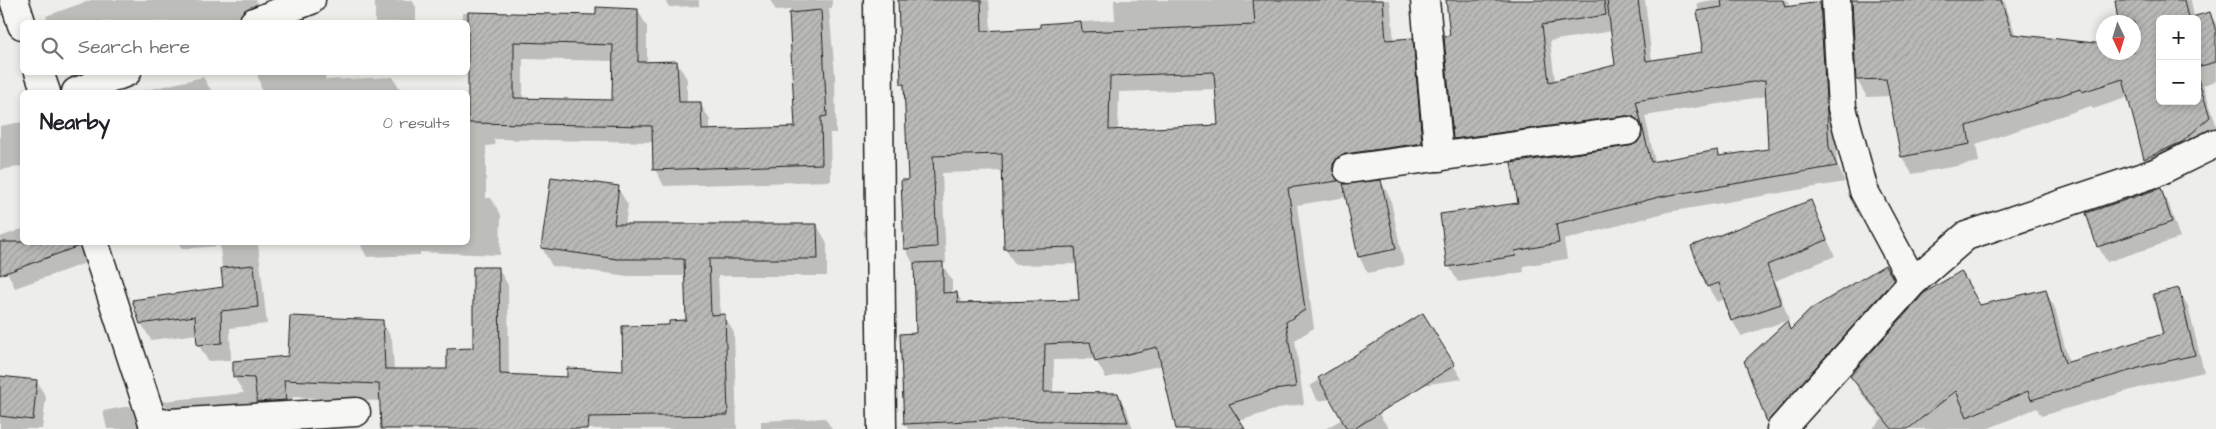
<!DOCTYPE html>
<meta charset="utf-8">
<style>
body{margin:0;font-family:"Architects Daughter",sans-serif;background:#f2f2f2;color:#202124}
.controls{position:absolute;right:15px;top:15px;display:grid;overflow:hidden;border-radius:8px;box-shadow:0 2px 8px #0003}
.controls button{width:45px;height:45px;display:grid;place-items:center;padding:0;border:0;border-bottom:1px solid #e0e0e0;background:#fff;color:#202124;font:25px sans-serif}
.compass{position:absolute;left:2096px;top:15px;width:45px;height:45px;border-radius:50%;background:#fff;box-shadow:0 2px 8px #0003;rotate:176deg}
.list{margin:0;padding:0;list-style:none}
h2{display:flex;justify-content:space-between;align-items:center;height:65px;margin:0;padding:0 20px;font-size:21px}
h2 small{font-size:16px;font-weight:400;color:#757577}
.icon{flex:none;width:28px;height:28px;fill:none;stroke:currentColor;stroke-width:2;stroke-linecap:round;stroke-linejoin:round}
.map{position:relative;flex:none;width:2216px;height:429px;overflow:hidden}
.search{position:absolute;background:#fff;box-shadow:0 2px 8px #0003;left:20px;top:20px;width:450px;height:55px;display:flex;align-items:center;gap:12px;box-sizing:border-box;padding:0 18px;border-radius:8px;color:#757577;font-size:19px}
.panel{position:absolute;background:#fff;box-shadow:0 2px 8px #0003;left:20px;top:90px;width:450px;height:155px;border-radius:8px}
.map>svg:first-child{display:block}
.shadow{fill:#0003;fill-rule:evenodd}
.building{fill:url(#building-hatch);stroke:#1c1c1c;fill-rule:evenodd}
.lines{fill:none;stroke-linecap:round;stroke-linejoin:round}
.minor-casing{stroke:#1c1c1c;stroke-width:31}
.tertiary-casing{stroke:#1c1c1c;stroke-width:31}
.secondary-casing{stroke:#1c1c1c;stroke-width:31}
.minor{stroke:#f6f6f2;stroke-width:28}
.tertiary{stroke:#f6f6f2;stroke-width:28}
.secondary{stroke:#f6f6f2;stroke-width:28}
</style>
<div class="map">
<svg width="2216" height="429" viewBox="0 0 2216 429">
<defs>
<pattern id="building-hatch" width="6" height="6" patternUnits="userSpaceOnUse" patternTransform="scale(1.25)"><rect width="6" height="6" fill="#b9b9b6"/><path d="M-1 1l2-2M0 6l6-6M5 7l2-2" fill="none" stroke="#9e9e9c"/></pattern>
</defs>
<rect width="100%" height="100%" fill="#edede9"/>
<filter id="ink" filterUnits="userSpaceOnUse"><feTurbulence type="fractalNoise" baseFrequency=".02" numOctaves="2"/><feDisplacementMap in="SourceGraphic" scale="10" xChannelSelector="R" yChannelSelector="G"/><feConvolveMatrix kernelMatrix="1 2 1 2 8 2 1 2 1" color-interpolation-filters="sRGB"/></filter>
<g filter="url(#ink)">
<g class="shadow">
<polygon points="91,0 256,0 262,17 244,22 48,22 46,16"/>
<polygon points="375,0 412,0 416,7 416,22 375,22"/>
<polygon points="665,0 699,0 699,6 669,7"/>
<path d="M770,0H832V8H829L835,74L836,133H830L831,181L664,186L655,169L654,142L494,139L495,145L486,146V198H491L501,215L500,255L420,252V255L367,257L359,242H468V22H462V13L597,17L638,10L647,27V63L677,62L687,79V103H700L710,120V131L797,128L790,10L776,11ZM523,59L614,61L613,102L523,100Z"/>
<path d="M900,0H989L991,32L1042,29L1041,25L1115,20L1114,0H1390L1394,40L1412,39L1422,56L1431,160L1343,180L1342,189L1346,197L1381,182L1390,197L1404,265L1368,273L1359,257L1347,197L1297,205L1314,328L1295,340L1304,404L1284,407L1239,421L1244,429H1178L1163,365L1106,378L1095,359L1054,360L1053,393L1117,394L1127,411L1133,429H908L905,424L917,334L914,265L905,248L909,181L905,90L902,84ZM1216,89L1219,126L1118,131L1119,92ZM1004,171L1005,248L1015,265L1077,264L1080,302L963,305L957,293L952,294V280L942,264L946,263L942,173Z"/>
<path d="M1447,0H1645L1652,61L1703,53L1705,48L1697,3L1713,0H1787L1790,8L1820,4L1829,19L1837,164L1845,182L1668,212L1564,240L1567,259L1523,266L1524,272L1458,282L1449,266L1637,145L1642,138L1643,132L1634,131L1463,154L1454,139L1452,36ZM1612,31L1616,66L1555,81L1550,41ZM1767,96L1769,150L1721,157L1718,151L1655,162L1645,116Z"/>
<path d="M1853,0H2004L2016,36L2104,52H2134V22H2119L2116,0H2191L2194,18L2210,14L2216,24V81L2203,85L2216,124V138L2155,175L2146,158L2129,97L2093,109L2091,106L1976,144L1979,162L1912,174L1902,157L1891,96L1867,97L1857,80ZM2160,19H2197V101H2160ZM2188,138L2189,141L2148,158V156Z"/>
<polygon points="68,72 112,72 75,86"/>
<polygon points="257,72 324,72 326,80 393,77 402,92 256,92 262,92"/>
<polygon points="203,77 212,92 139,92"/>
<polygon points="22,122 22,166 0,170 0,126"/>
<polygon points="618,188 628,205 625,225 817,225 827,243 827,276 718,276 720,315 724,315 734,333 737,429 383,429 381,401 293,397 295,418 176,425 166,407 163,401 244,393 234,377 234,362 290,357 382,321 392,339 394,371 449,370 475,349 498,268 508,285 509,375 568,378 624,373 670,326 687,322 686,276 628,276 552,266 542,248"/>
<polygon points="2160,189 2169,205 2180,238 2107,262 2098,246"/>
<polygon points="1810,202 1835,256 1775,281 1789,320 1741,336 1732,320 1725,299 1717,302 1708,287 1693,246"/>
<polygon points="22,229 22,242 78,242 86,263 15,288 0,257 0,237"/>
<polygon points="178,242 321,242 258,244 267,324 230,328 231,360 208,361 198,344 198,334 151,340 141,323 224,288 220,246 182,249"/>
<polygon points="1884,267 1902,296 1773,429 1746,361 1786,323 1791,331"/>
<polygon points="2178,289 2188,306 2204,372 2156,383 2041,416 2037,408 1987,429 1872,429 1882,419 1861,393 1851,376 1979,307 2045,291 2055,308 2069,363 2165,335"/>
<polygon points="1422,315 1462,379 1318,401 1310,386"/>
<polygon points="0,377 37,382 46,397 42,429 0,429"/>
<polygon points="1371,402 1389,429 1325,429"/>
<polygon points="130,406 142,429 107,429 103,411"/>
<polygon points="825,418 832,429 761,429 761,421"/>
</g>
<g class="building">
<path d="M898,0H981L982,31L1040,28V24L1081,21L1082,32L1255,25L1253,0H1383L1386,40L1413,38L1422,143L1345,154L1338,157L1333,164V172L1338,181L1288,188L1305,310L1286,322L1296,387L1274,390L1229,404L1245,429H1176L1157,347L1095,362L1090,342L1045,344L1044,392L1118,393L1128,422L990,420L904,424L900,334L916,333L914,263L943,262V293L957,292L958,303L1079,300L1075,247L1004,249L1002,154L933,156L937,247L904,249L901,180H908L904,84H901ZM1214,72L1218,125L1109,130L1110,76Z"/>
<path d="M1446,0H1604L1606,15L1542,25L1549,82L1615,65L1607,0H1638L1646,61L1702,52L1701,47H1703L1697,11L1722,7L1721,0H1783L1785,7L1820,2L1829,147L1837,166L1659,197L1556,224L1559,243L1515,251L1516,256L1447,267L1440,214L1518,203L1511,163L1629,146L1637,143L1641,137L1642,129L1639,121L1632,116H1625L1453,139L1444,36L1450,35ZM1765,80L1768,149L1719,156L1718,150L1651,162L1636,101Z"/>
<polygon points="1852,0 2001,0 2012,34 2104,44 2104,52 2134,52 2134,22 2118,22 2115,0 2184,0 2188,18 2210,12 2216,31 2216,62 2197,67 2197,19 2160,19 2160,101 2197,101 2197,76 2210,117 2182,142 2144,159 2123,79 2082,92 2080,89 1967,126 1970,144 1901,157 1886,79 1856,80"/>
<path d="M596,7L638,9V62L677,61L679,102H701L702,130L795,127L789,13L821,10L827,116L821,117L822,164L653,170L652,126L468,123V12L596,15ZM514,42L613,45L612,100L514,98Z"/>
<polygon points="551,177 619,186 614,224 817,224 818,259 709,259 711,315 725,314 728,415 589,417 588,429 381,429 379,384 284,380 286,400 257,402 254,378 233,377 233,361 288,356 290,316 383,320 385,369 447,369 447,349 473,348 473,267 499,267 500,374 567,377 567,368 623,371 622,326 669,325 669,321 686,320 684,259 617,259 541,248"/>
<polygon points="1381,180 1396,249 1358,257 1343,184"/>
<polygon points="2161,188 2172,222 2097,247 2086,213"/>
<polygon points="1811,200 1827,240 1767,265 1781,304 1731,321 1719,283 1707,287 1691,246"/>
<polygon points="0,242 79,242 79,246 0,275"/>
<polygon points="254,265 258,307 221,311 222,343 197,345 195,316 140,324 132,300 223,287 221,268"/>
<polygon points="1885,265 1894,280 1767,422 1744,361 1787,321 1790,330 1811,309"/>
<polygon points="1961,271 1980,305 2046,289 2065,363 2163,334 2153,294 2179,288 2195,355 2146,366 2031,400 2028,391 1967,417 1956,391 1908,429 1892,429 1850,376 1924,293"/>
<polygon points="1423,313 1455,365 1354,429 1347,429 1318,378"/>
<polygon points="0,376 37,380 33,420 0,416"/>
</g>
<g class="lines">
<defs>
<g id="minor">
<polyline points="1425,0 1439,157"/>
<polyline points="1836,0 1842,108 1864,191 1913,282"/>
<polyline points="254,22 311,0"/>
<polyline points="76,92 127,72"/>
<polyline points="1348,169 1627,131"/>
<polyline points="153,424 356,412"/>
<polyline points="1781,429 1913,282 1966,236 2155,173 2216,143"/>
</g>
<g id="tertiary">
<polyline points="14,0 22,25"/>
<polyline points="39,72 46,92"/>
<polyline points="94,242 155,429"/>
</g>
<polyline id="secondary" points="878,0 882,429"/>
</defs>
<use href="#minor" class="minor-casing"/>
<use href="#tertiary" class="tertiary-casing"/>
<use href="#secondary" class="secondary-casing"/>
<use href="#minor" class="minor"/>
<use href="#tertiary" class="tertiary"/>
<use href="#secondary" class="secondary"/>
</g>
</g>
</svg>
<div class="controls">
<button>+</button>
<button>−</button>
</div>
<svg class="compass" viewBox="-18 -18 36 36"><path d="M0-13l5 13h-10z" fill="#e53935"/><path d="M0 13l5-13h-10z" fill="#757577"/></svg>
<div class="search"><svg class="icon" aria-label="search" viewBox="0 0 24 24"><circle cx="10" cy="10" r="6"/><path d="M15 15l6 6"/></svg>Search here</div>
<section class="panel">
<h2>Nearby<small>0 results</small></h2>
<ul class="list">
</ul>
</section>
</div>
